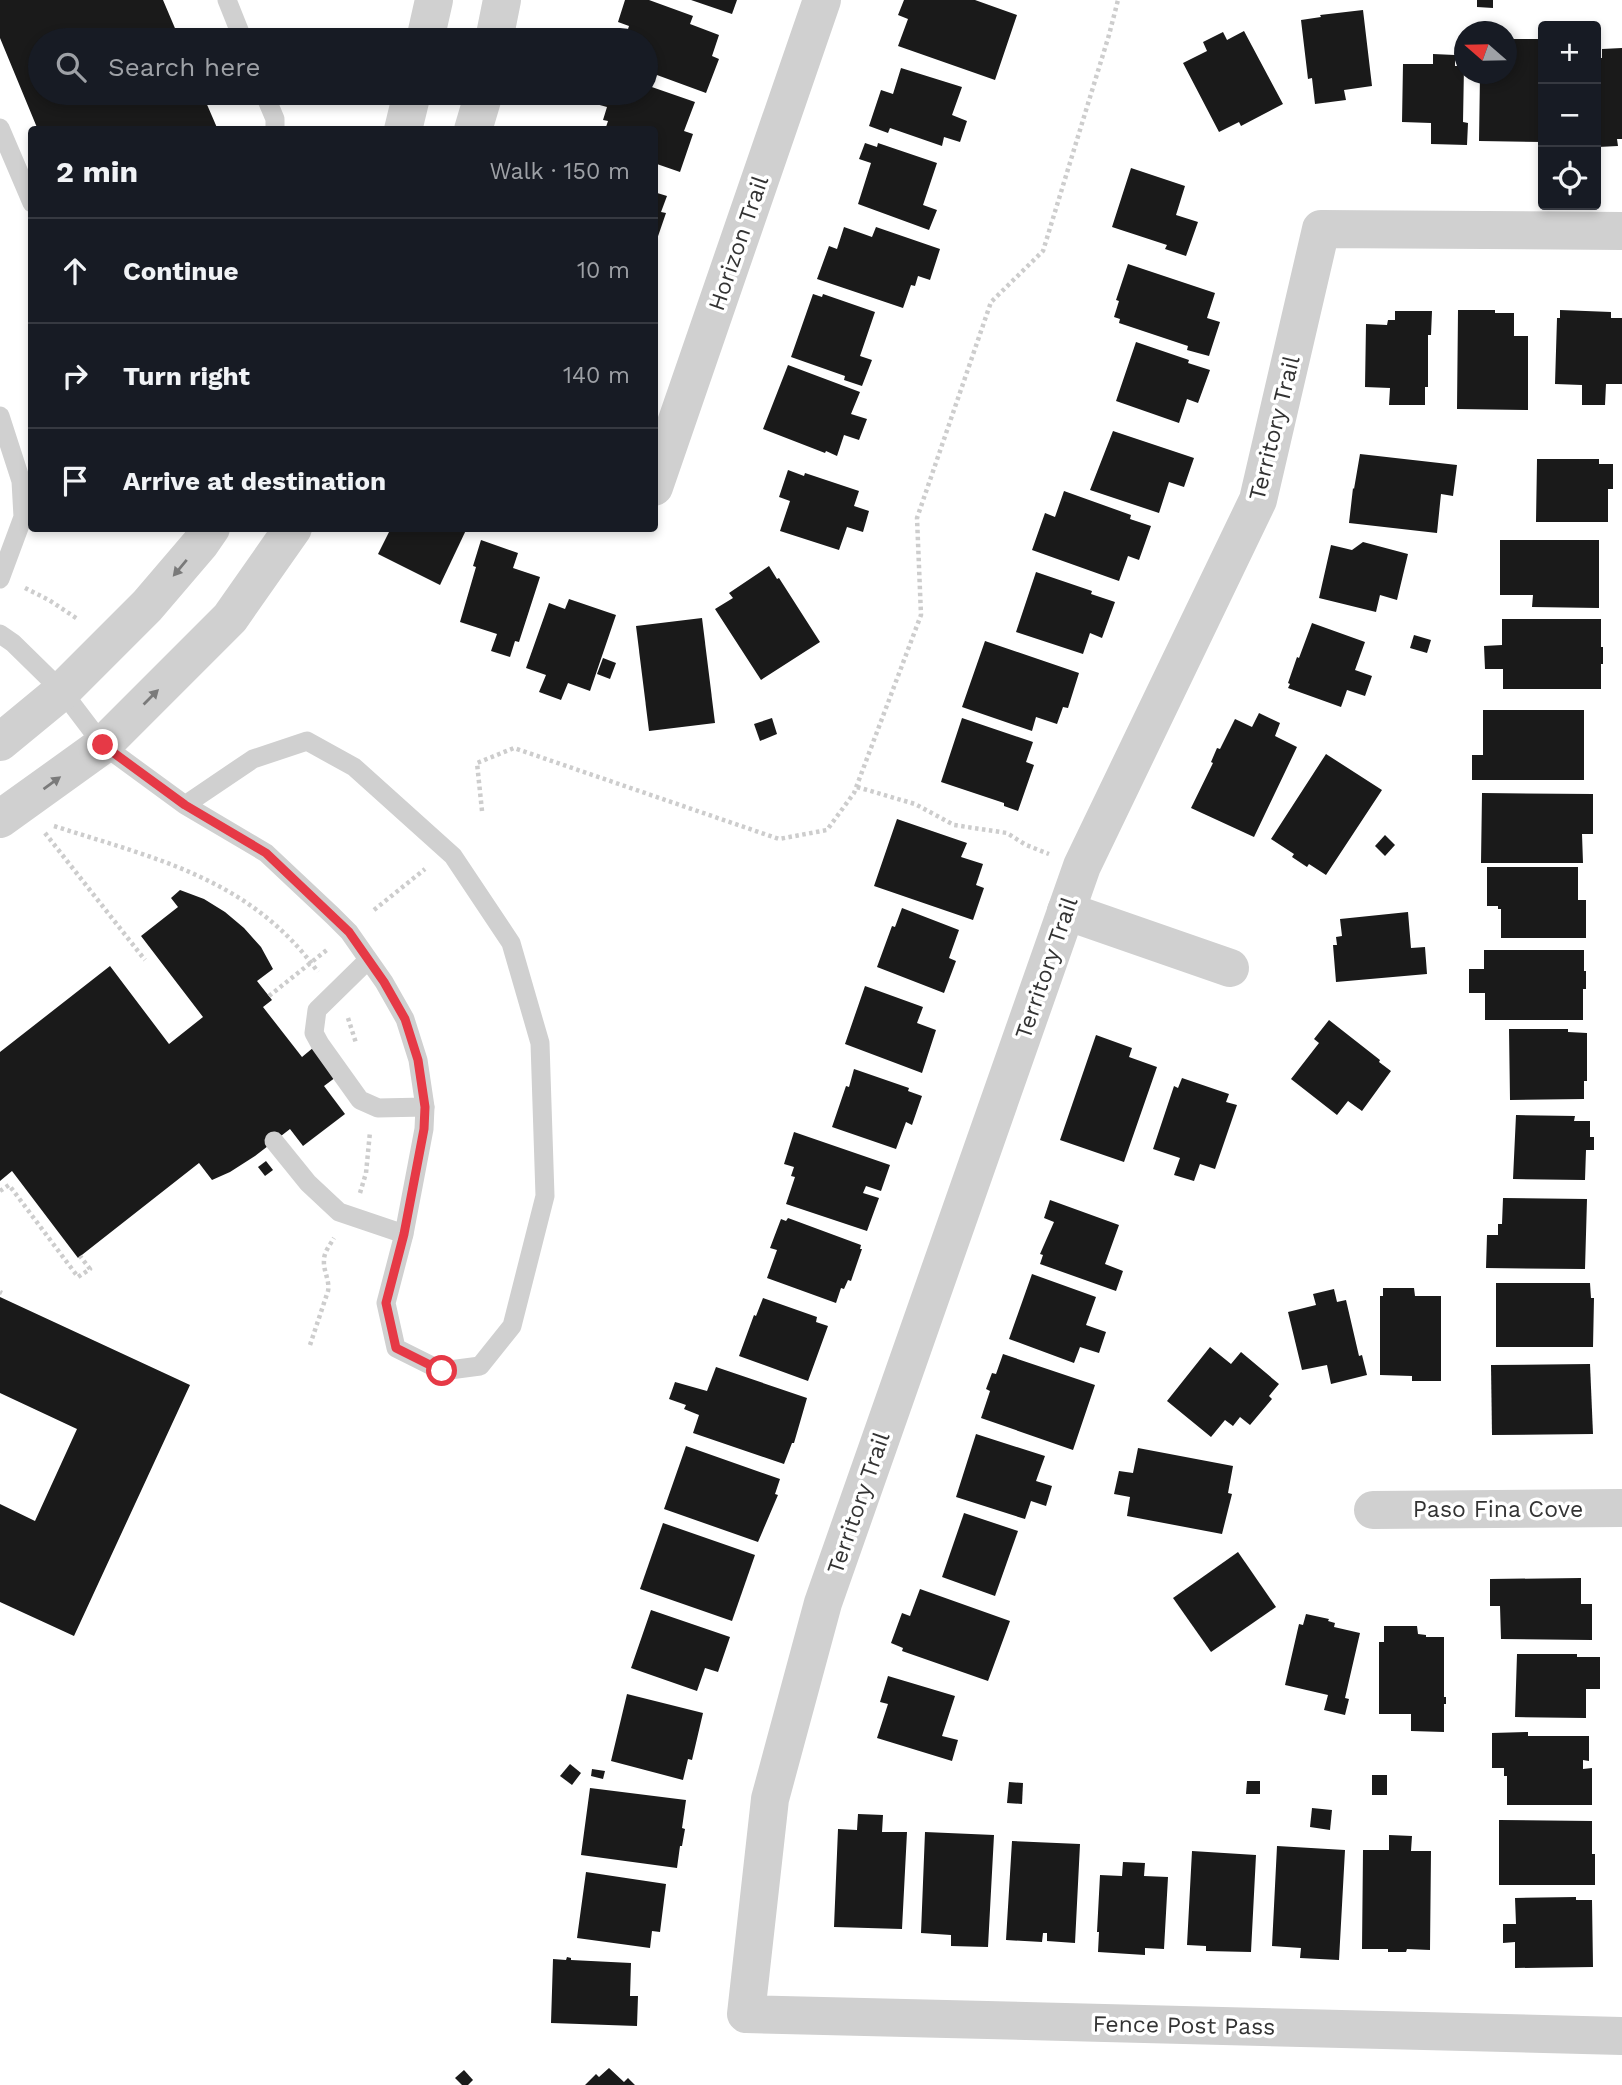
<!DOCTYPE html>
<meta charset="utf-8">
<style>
body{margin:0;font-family:"Work Sans",sans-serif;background:#242831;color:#f1f3f6}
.controls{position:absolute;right:21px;top:21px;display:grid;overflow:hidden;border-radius:7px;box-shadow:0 4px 10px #0003}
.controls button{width:63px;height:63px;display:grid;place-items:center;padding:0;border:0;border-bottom:2px solid #363941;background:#171b24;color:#f1f3f6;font:35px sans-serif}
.compass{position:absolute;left:1454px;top:21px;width:63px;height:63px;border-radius:50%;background:#171b24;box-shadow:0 4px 10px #0003;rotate:290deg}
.stop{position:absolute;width:21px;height:21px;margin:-16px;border:5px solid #e63946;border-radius:50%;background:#fff}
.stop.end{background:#e63946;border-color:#fff;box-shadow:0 2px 7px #0008}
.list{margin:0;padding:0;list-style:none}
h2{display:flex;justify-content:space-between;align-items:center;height:91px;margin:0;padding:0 28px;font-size:30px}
h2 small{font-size:23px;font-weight:400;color:#9ea1a6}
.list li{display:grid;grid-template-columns:46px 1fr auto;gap:21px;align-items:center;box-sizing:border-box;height:105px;padding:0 28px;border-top:2px solid #363941}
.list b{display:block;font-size:26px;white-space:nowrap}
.list em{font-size:23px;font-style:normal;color:#9ea1a6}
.icon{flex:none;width:38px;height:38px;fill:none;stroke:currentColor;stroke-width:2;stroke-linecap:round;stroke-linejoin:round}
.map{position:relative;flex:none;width:1622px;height:2085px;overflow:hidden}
.search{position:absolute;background:#171b24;box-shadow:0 4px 10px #0003;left:28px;top:28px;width:630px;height:77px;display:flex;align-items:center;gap:18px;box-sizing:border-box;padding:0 24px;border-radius:38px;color:#9ea1a6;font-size:26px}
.panel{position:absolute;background:#171b24;box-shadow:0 4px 10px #0003;left:28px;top:126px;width:630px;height:406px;border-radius:7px}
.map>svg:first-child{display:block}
.building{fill:#1a1a1a}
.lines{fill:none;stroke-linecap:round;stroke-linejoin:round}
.path{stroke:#cdcdcd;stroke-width:4.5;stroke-dasharray:3.5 3.5;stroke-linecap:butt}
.service{stroke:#d0d0d0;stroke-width:19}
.minor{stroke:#d0d0d0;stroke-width:38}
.tertiary{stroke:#d0d0d0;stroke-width:38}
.oneway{fill:#7a7a7a}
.route{stroke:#e63946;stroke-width:9}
.labels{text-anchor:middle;stroke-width:7;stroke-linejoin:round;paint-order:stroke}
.street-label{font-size:23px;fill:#333;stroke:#fff}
</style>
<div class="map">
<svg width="1622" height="2085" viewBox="0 0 1622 2085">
<rect width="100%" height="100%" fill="#fff"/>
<g class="building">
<polygon points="0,0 163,0 180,40 40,40 40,93 202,93 218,130 38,130 0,38"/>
<polygon points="625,0 649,0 693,16 690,24 719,35 712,56 719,59 706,93 646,71 646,40 628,40 630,36 626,35 629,26 618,22"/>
<polygon points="691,0 737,0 732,14"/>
<polygon points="904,0 975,0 1017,15 995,80 898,46 908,19 898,15"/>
<polygon points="1477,0 1493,0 1493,8 1477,7"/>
<polygon points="1363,10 1372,86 1344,90 1346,100 1315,104 1312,78 1308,79 1301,20 1321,17 1320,15"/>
<polygon points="1244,31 1283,104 1241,126 1239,122 1219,132 1183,63 1207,51 1203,42 1223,32 1227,40"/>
<polygon points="1506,39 1543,39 1543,142 1479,141 1480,74 1506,74"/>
<polygon points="1622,48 1622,139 1617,139 1618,146 1598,147 1597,141 1596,141 1596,58 1602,58 1602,49"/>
<polygon points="1433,54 1455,55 1455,66 1464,66 1463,122 1468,123 1467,145 1431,144 1431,123 1402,122 1403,64 1433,64"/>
<polygon points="901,68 962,87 952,115 967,121 960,142 944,137 942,146 890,128 888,133 869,126 881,90 893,94"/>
<polygon points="646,85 695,102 684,131 693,134 680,172 654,163 654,130 605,130 608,121 603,120 607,107 596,104 600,93 646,93"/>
<polygon points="865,143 877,147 878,143 937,163 923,205 937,210 929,230 858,204 871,163 859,159"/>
<polygon points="1131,168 1185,186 1176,215 1198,222 1186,256 1165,249 1167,245 1112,227"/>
<polygon points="654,192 667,196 661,212 666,213 655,245"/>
<polygon points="844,227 872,237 876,227 940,249 930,280 918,276 915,286 911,285 903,308 817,279 829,246 837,249"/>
<polygon points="1128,264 1215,293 1207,318 1220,322 1209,356 1187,350 1188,346 1119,323 1120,319 1114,317 1119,301 1116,300"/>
<polygon points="813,294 822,297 823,294 875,312 860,356 872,360 862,386 844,380 845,376 791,357"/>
<polygon points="1458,310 1495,310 1495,313 1514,313 1514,336 1528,336 1528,410 1457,409"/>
<polygon points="1560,310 1611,312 1611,318 1622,318 1622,384 1606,384 1605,405 1582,405 1582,385 1555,384 1557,318 1560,318"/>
<polygon points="1395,311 1432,311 1431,335 1428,335 1428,387 1425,387 1425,405 1389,405 1390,388 1365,387 1366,324 1387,325 1388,320 1395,320"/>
<polygon points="1136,342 1189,360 1188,363 1210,370 1198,403 1187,399 1179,423 1116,401"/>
<polygon points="788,365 860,392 851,414 867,419 859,440 844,435 837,456 826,451 825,453 763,429"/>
<polygon points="1113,431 1194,458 1184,487 1169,482 1159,513 1090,490"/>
<polygon points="1360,454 1457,465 1453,496 1441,494 1437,533 1349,523 1353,488 1354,489"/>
<polygon points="1537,459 1599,459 1599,464 1613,464 1613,489 1608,489 1608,522 1536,522"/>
<polygon points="788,470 804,476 805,473 859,491 854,506 869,511 863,532 847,527 839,550 780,531 790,501 779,497"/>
<polygon points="1064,491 1131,515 1130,519 1151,526 1139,560 1128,556 1119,581 1032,550 1045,513 1055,517"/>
<polygon points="391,528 467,528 440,585 378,554"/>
<polygon points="481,540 518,553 513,568 540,577 519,642 515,641 510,657 491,651 497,634 460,622 476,567 473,566"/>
<polygon points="1500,540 1599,540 1599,608 1532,607 1533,595 1500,595"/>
<polygon points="1363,542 1408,554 1397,600 1380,595 1376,612 1319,598 1331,545 1352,550"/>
<polygon points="769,566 777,579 779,578 820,642 761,680 715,609 733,598 729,593"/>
<polygon points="1036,572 1092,591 1091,594 1115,602 1102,638 1090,633 1083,654 1016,632"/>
<polygon points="569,599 616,615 590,691 568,683 561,700 539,692 546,675 526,668 549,603 565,609"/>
<polygon points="702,618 715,723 649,731 636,626"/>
<polygon points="1502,619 1601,619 1601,647 1603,647 1603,664 1601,664 1601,689 1503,689 1503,669 1485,669 1484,646 1502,645"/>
<polygon points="1312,623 1365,642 1355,670 1372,676 1365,696 1347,690 1341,707 1288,688 1290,684 1288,683 1297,657 1299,658"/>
<polygon points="1414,635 1431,640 1427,653 1410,648"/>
<polygon points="985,641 1079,673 1068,708 1063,707 1057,724 1036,717 1032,731 962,707"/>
<polygon points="603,658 616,663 610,679 597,674"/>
<polygon points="1483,710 1584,710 1584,780 1472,780 1472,755 1483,755"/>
<polygon points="1259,713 1280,723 1275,736 1297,747 1254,837 1191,808 1213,763 1211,762 1217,748 1220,749 1235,719 1252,727"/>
<polygon points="772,718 777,734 760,741 754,724"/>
<polygon points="962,718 1033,742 1026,762 1034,765 1018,811 1004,806 1004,803 941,782"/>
<polygon points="1326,754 1382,790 1326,875 1309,864 1307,867 1292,857 1294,854 1271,839"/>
<polygon points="1482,793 1593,794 1593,834 1582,834 1583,863 1481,863"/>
<polygon points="897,819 967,843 961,857 983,864 976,885 984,888 973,920 874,886"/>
<polygon points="1385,835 1395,845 1385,856 1375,846"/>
<polygon points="1487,867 1578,867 1578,900 1586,900 1586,938 1501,938 1501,909 1498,909 1498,906 1487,906"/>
<polygon points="180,890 204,899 225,912 244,928 261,947 273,969 257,981 272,1000 263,1007 302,1057 314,1047 336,1077 324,1086 345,1114 303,1146 290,1129 255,1156 230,1172 212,1180 199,1163 78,1258 12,1171 0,1181 0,1052 110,966 169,1044 203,1017 141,936 178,907 171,898"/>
<polygon points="902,908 959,930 949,958 956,961 944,993 877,967 892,926 895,927"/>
<polygon points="1408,912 1411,948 1425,947 1427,974 1336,982 1333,945 1337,945 1336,937 1342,936 1340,919"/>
<polygon points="1484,950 1584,950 1584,971 1586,971 1586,989 1583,989 1583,1020 1485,1020 1485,993 1469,993 1469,969 1484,969"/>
<polygon points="865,986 923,1007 917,1023 936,1030 922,1073 845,1044"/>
<polygon points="1329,1020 1380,1060 1379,1062 1391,1071 1362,1111 1348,1101 1337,1115 1291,1079 1319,1043 1314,1039"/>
<polygon points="1509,1029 1568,1029 1568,1032 1587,1033 1587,1081 1584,1081 1584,1099 1510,1100"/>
<polygon points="1096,1035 1132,1048 1129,1057 1157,1067 1124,1162 1060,1140"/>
<polygon points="854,1069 909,1088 908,1091 922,1096 912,1125 906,1122 896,1149 832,1127 846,1086 849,1087"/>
<polygon points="1182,1078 1229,1094 1226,1102 1237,1105 1215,1169 1200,1164 1194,1181 1174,1175 1180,1158 1153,1149 1174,1086 1178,1088"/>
<polygon points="1516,1115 1575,1116 1574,1121 1590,1121 1590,1137 1594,1137 1594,1150 1586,1150 1585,1180 1513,1179"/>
<polygon points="794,1132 890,1165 881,1191 866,1186 863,1193 879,1198 867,1231 786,1204 795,1177 791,1176 794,1167 784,1164"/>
<polygon points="266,1161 273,1170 265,1176 258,1167"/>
<polygon points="1503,1198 1587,1199 1585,1269 1486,1268 1487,1235 1498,1235 1498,1224 1502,1224"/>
<polygon points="1050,1200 1119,1225 1105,1264 1123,1271 1116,1291 1040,1264 1043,1255 1040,1254 1054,1222 1044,1218"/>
<polygon points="788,1218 861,1245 860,1249 862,1249 851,1281 848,1280 844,1289 841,1288 836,1303 767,1278 777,1250 770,1248 781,1219 786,1221"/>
<polygon points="1032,1274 1096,1297 1086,1325 1106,1332 1099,1353 1080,1347 1074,1363 1009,1339"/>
<polygon points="1496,1283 1590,1283 1591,1298 1594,1298 1593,1347 1496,1347"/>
<polygon points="1383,1288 1414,1288 1415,1296 1441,1296 1441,1381 1412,1381 1412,1376 1380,1375 1380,1296 1383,1296"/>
<polygon points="1334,1289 1337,1302 1346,1300 1359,1356 1362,1355 1367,1375 1331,1384 1327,1365 1302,1370 1288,1312 1316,1305 1313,1294"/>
<polygon points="0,1297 190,1385 74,1636 0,1602 0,1504 35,1521 77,1429 0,1393"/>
<polygon points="763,1298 817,1317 816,1322 828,1326 808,1381 739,1356 754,1315 756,1316"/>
<polygon points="1210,1347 1231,1364 1241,1352 1279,1384 1269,1396 1272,1399 1250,1425 1240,1417 1233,1426 1225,1420 1211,1437 1167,1401"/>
<polygon points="1003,1354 1095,1385 1073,1450 981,1418 990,1391 986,1389 992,1373 996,1374"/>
<polygon points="1590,1364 1593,1434 1492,1435 1491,1365"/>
<polygon points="716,1367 807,1398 794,1443 792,1443 784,1464 693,1433 699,1415 684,1409 686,1405 669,1399 675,1382 707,1391"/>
<polygon points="976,1434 1045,1456 1036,1481 1052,1486 1046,1506 1031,1501 1025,1519 956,1497"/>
<polygon points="686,1446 780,1479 775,1494 778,1495 758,1542 664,1509"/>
<polygon points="1138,1448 1233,1466 1228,1493 1232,1494 1222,1534 1127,1516 1130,1497 1114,1494 1119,1471 1133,1473"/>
<polygon points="964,1513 1018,1531 995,1596 942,1577"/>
<polygon points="663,1523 755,1555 732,1621 640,1589"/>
<polygon points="1238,1552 1276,1607 1211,1652 1173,1598"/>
<polygon points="1581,1578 1581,1604 1592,1604 1592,1640 1501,1639 1500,1606 1490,1606 1490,1579"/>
<polygon points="920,1589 1010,1621 988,1681 902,1651 903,1648 891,1643 902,1613 910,1616"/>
<polygon points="651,1610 730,1637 718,1672 705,1668 697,1691 631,1668"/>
<polygon points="1306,1614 1329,1619 1328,1621 1335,1623 1334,1627 1360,1633 1345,1698 1349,1699 1345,1715 1324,1710 1328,1695 1285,1685 1299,1624 1303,1625"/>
<polygon points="1384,1626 1417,1626 1418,1634 1426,1635 1426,1637 1444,1637 1444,1697 1446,1697 1446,1704 1444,1704 1444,1732 1411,1731 1411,1714 1379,1714 1379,1642 1384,1642"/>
<polygon points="1517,1654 1577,1654 1577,1657 1600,1657 1600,1689 1586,1689 1586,1718 1515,1717"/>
<polygon points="888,1676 955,1696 942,1736 958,1740 952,1761 877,1738 888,1704 880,1702"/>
<polygon points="627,1694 703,1713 692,1760 688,1759 683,1780 611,1761"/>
<polygon points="1528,1732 1528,1736 1589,1736 1589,1761 1583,1760 1583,1769 1592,1768 1592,1805 1507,1805 1507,1776 1504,1776 1504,1768 1492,1768 1492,1733"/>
<polygon points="570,1764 581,1773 572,1785 560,1776"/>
<polygon points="592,1769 605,1771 603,1779 591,1776"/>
<rect x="1372" y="1775" width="15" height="20"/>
<polygon points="1247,1781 1260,1781 1260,1794 1246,1794"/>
<polygon points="1009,1782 1023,1783 1022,1804 1007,1803"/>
<polygon points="590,1788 686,1800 682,1828 685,1829 682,1846 680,1846 677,1868 581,1855"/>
<polygon points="1312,1808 1332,1810 1330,1830 1310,1827"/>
<polygon points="858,1814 883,1815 882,1832 907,1832 902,1929 834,1927 838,1829 857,1830"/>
<polygon points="1499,1820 1592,1821 1592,1854 1595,1854 1595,1885 1499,1885"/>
<polygon points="925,1832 994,1835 988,1947 951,1946 951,1935 921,1933"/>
<polygon points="1389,1835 1412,1836 1411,1851 1431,1851 1430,1950 1407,1949 1406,1952 1388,1952 1388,1949 1362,1949 1363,1850 1389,1850"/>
<polygon points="1012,1841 1080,1844 1075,1943 1047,1941 1047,1933 1043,1933 1042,1942 1006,1940"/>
<polygon points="1277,1846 1345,1850 1339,1960 1300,1958 1301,1948 1272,1946"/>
<polygon points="1192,1851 1256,1855 1251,1952 1206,1951 1206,1946 1187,1945"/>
<polygon points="1123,1862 1145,1863 1144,1876 1168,1877 1164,1949 1145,1948 1145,1955 1098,1952 1099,1932 1097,1932 1100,1875 1122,1876"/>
<polygon points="586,1872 666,1884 660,1932 652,1931 650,1948 577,1938"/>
<polygon points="1576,1897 1576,1900 1592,1900 1593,1967 1515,1968 1515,1942 1503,1943 1503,1924 1516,1924 1515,1898"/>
<polygon points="567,1957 571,1958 571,1960 631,1963 630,1996 638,1996 637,2026 551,2023 553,1959 566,1960"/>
<polygon points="609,2068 624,2082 628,2078 635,2085 585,2085 596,2074 599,2077"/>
<polygon points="464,2070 473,2080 468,2085 462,2085 455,2078"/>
</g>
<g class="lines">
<g class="path">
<polyline points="25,588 49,600 79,620"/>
<polyline points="857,787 915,804 954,825 1007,833 1026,845 1049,854"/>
<polyline points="482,811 477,763 514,748 779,839 827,830 854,793 921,615 917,518 991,302 1043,251 1109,35 1118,0"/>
<path d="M54,826C157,859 251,879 318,972"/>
<polyline points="45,833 145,960"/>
<polyline points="374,910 425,869"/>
<polyline points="269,996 328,949"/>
<polyline points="348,1018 356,1043"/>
<polyline points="0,1191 9,1185 78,1277 90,1269 80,1256"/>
<polyline points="360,1193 366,1173 370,1132"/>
<polyline points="0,1292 2,1293"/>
<path d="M310,1345L328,1291C330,1280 323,1271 324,1260C324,1252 330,1245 334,1238"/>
</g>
<g class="service">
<polyline points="227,0 243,40"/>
<polyline points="264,93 275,119 275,130"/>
<polyline points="0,128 32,203"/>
<polyline points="0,416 21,481 23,517 0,579"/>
<polyline points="0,634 13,643 62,691 103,745 185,805 266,853 333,916 349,932 384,982 405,1019 418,1060 425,1107 424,1129 404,1234 386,1303 396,1348 442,1371 480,1366 512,1326 545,1196 540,1043 511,943 453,856 354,767 307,741 253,759 185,805"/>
<polyline points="368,960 317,1010 314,1033 320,1044 360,1100 378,1108 425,1107"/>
<polyline points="274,1141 308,1183 339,1212 404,1234"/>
</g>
<g class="minor">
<polyline points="1622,231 1321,229 1258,500 1082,866 823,1603 770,1799 746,2014 1622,2036"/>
<polyline points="654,487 822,0"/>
<polyline points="1066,911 1230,968"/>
<polyline points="1373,1510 1622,1508"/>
</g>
<g class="tertiary">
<polyline points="425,40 434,0"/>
<polyline points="494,40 502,0"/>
<polyline points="403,130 412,93"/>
<polyline points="473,130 484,93"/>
<polyline points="0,742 62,691 147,606 200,544 211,528"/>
<polyline points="0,819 103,745 230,618 293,528"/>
</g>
</g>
<defs><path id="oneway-solid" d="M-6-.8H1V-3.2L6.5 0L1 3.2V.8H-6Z" transform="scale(1.75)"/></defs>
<g class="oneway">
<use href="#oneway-solid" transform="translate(180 568) rotate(130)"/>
<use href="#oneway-solid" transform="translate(151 697) rotate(-45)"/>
<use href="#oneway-solid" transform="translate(52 783) rotate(-36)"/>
</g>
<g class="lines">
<polyline class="route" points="103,745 185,805 266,853 349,932 384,982 405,1019 418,1060 425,1107 424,1129 404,1234 386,1303 396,1348 442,1371"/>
</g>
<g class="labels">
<g class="street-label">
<text transform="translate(738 243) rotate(-71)" y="8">Horizon Trail</text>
<text transform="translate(1274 428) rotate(-76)" y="8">Territory Trail</text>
<text transform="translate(1046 968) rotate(-71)" y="8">Territory Trail</text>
<text transform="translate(858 1503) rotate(-71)" y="8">Territory Trail</text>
<text x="1498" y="1517">Paso Fina Cove</text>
<text transform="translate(1184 2025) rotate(1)" y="8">Fence Post Pass</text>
</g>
</g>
</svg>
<div class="controls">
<button>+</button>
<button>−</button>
<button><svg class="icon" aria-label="locate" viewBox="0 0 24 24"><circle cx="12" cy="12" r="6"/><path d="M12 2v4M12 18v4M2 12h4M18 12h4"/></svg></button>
</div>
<svg class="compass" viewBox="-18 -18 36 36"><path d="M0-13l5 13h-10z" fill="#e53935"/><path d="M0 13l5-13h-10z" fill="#9ea1a6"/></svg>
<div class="stop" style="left:442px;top:1371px"></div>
<div class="stop end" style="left:103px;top:745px"></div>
<div class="search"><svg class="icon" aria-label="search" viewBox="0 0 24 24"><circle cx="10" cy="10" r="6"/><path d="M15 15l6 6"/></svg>Search here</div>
<section class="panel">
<h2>2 min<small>Walk · 150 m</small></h2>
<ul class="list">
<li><svg class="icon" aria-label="ahead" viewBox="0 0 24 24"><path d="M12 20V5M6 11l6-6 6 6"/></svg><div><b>Continue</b></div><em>10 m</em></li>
<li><svg class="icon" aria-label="right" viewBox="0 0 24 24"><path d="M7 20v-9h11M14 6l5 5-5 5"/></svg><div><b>Turn right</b></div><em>140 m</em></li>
<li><svg class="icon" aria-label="arrive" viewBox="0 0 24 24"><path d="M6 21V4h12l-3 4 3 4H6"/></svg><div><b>Arrive at destination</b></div></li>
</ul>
</section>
</div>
